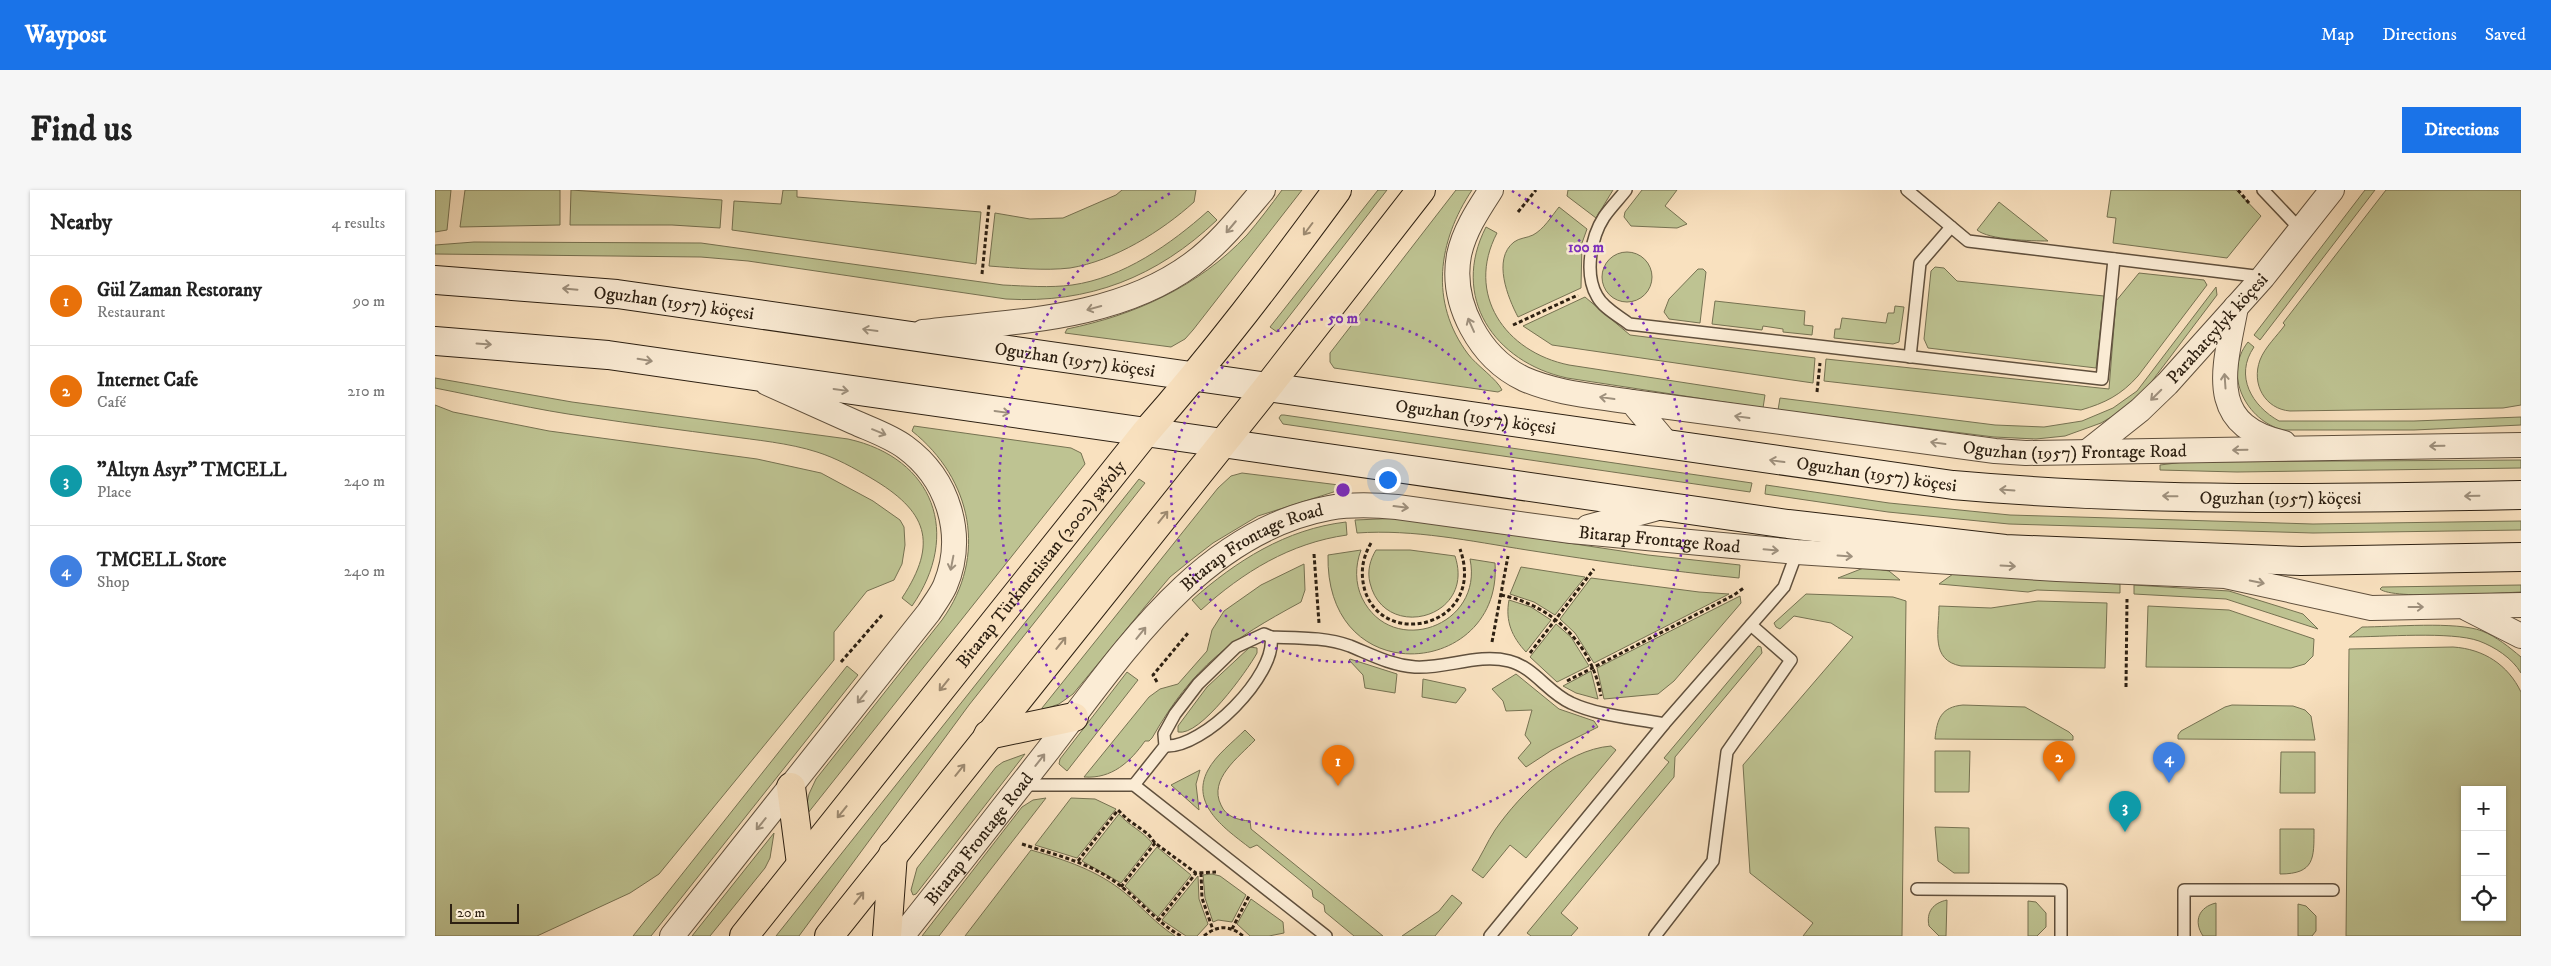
<!DOCTYPE html>
<meta charset="utf-8">
<style>
body{margin:0;font-family:"IM FELL DW Pica",serif;background:#f6f6f6;color:#222}
.controls{position:absolute;right:15px;bottom:15px;display:grid;overflow:hidden;border-radius:0px;box-shadow:0 1px 4px #0004}
.controls button{width:45px;height:45px;display:grid;place-items:center;padding:0;border:0;border-bottom:1px solid #e0e0e0;background:#fff;color:#222;font:25px sans-serif}
.scale{position:absolute;left:15px;bottom:12px;width:69px;box-sizing:border-box;padding-left:5px;border:2px solid #2d2012;border-top:0;font-size:14px;line-height:18px;white-space:nowrap;color:#2d2012;-webkit-text-stroke:4px #fbecd5;paint-order:stroke}
.you{position:absolute;left:952px;top:289px;width:18px;height:18px;margin:-12px;border:4px solid #fff;border-radius:50%;background:#1a73e8;box-shadow:0 0 0 8px #1a73e833}
.badge{display:grid;place-items:center;width:32px;height:32px;border-radius:50%;background:#1a73e8;color:#fff;font-size:16px;font-weight:700}
.pin{position:absolute;translate:-50% -41px;filter:drop-shadow(0 1px 2px #0008)}
.pin::after{content:'';position:absolute;top:26px;width:18px;height:15px;background:inherit;clip-path:polygon(0 0,100% 0,50% 100%)}
.list{margin:0;padding:0;list-style:none}
h2{display:flex;justify-content:space-between;align-items:center;height:65px;margin:0;padding:0 20px;font-size:21px}
h2 small{font-size:16px;font-weight:400;color:#767676}
.list li{display:grid;grid-template-columns:32px 1fr auto;gap:15px;align-items:center;box-sizing:border-box;height:90px;padding:0 20px;border-top:1px solid #e0e0e0}
.list b{display:block;font-size:19px;white-space:nowrap}
.list p{margin:0;font-size:16px;white-space:nowrap;color:#767676}
.list em{font-size:16px;font-style:normal;color:#767676}
.icon{flex:none;width:28px;height:28px;fill:none;stroke:currentColor;stroke-width:2;stroke-linecap:round;stroke-linejoin:round}
.map{position:relative;flex:none;width:2086px;height:746px;overflow:hidden;border-radius:0px}
header{display:flex;align-items:center;gap:30px;box-sizing:border-box;height:70px;padding:0 25px;background:#1a73e8;color:#fff}
header strong{font-size:24px}
nav{display:flex;gap:28px;margin-inline-start:auto;font-size:18px}
.intro{display:flex;align-items:center;justify-content:space-between;box-sizing:border-box;height:120px;padding:0 30px}
h1{margin:0;font-size:35px}
.button{padding:12px 22px;border-radius:0px;background:#1a73e8;color:#fff;font-size:18px;font-weight:700}
main{display:flex;gap:30px;padding:0 30px}
aside{flex:1;background:#fff;border-radius:0px;box-shadow:0 1px 4px #0004}
.map>svg:first-child{display:block}
.green{fill:#bec392;stroke:#767252;fill-rule:evenodd}
.lines{fill:none;stroke-linecap:round;stroke-linejoin:round}
.lane-casing{stroke:#60503d;stroke-width:14}
.street-casing{stroke:#60503d;stroke-width:26}
.secondary-casing{stroke:#2d2012;stroke-width:30}
.primary-casing{stroke:#2d2012;stroke-width:30}
.path{stroke:#2d2012;stroke-width:3;stroke-dasharray:4 2.5;stroke-linecap:butt}
.lane{stroke:#fbecd5;stroke-width:11}
.street{stroke:#fbecd5;stroke-width:24}
.secondary{stroke:#fbecd5;stroke-width:28}
.primary{stroke:#f9e1bf;stroke-width:28}
.oneway{stroke:#9e907d}
.oneway2{stroke:#9d8a71}
.ring{fill:none;stroke:#7b2cbf;stroke-width:2.5;stroke-dasharray:2.5 5}
.labels{text-anchor:middle;stroke-width:5;stroke-linejoin:round;paint-order:stroke}
.street-label{font-size:18px;fill:#2d2012;stroke:#fbecd5}
.centre{fill:#7b2cbf;stroke:#fbecd5;stroke-width:2.5}
.ring-label{font-size:15px;text-anchor:middle;font-weight:bold;fill:#7b2cbf;stroke:#fbecd5;stroke-width:5;stroke-linejoin:round;paint-order:stroke}
</style>
<header>
<strong>Waypost</strong>
<nav><a>Map</a><a>Directions</a><a>Saved</a></nav>
</header>
<div class="intro"><h1>Find us</h1><a class="button">Directions</a></div>
<main>
<aside>
<h2>Nearby<small>4 results</small></h2>
<ul class="list">
<li><span class="badge" style="background:#e8710a">1</span><div><b>Gül Zaman Restorany</b><p>Restaurant</p></div><em>90 m</em></li>
<li><span class="badge" style="background:#e8710a">2</span><div><b>Internet Cafe</b><p>Café</p></div><em>210 m</em></li>
<li><span class="badge" style="background:#0f9aa8">3</span><div><b>&quot;Altyn Asyr&quot; TMCELL</b><p>Place</p></div><em>240 m</em></li>
<li><span class="badge" style="background:#3f7fe0">4</span><div><b>TMCELL Store</b><p>Shop</p></div><em>240 m</em></li>
</ul>
</aside>
<div class="map">
<svg width="2086" height="746" viewBox="0 0 2086 746">
<rect width="100%" height="100%" fill="#f9e1bf"/>
<filter id="stains"><feTurbulence type="fractalNoise" baseFrequency=".004" numOctaves="4"/><feColorMatrix values="0 0 0 0 .2 0 0 0 0 .09 0 0 0 0 .02 0 0 0 .5 -.17"/></filter>
<radialGradient id="worn" r=".72"><stop offset=".6" stop-color="#630" stop-opacity="0"/><stop offset="1" stop-color="#630" stop-opacity=".3"/></radialGradient>
<g class="green">
<polygon points="0,0 16,0 12,40 0,42"/>
<polygon points="30,0 125,0 125,35 25,37"/>
<polygon points="136,0 287,10 285,38 237,35 135,35"/>
<polygon points="348,0 362,0 362,7 546,22 541,74 297,40 299,11 346,14"/>
<path d="M687,0H761L759,12C727,41 679,71 635,78C609,81 581,78 554,76L560,23L595,29L628,28L681,5Z"/>
<path d="M847,0H867L758,140L750,149L736,157L630,143L632,139C700,125 763,97 812,45C824,31 836,15 847,0Z"/>
<polygon points="943,0 952,0 842,142 835,137"/>
<path d="M1021,0H1037C1003,51 994,112 1033,164C1041,175 1062,189 1067,200L1063,202L899,178L895,172V163Z"/>
<polygon points="1133,0 1178,0 1161,28 1132,6"/>
<polygon points="1207,0 1242,0 1230,16 1252,34 1242,38 1196,36 1189,27 1190,22"/>
<polygon points="1676,0 1801,0 1826,26 1792,68 1678,53 1681,28 1672,27"/>
<polygon points="1930,0 1940,0 1825,150 1819,145"/>
<path d="M1951,0H2086V215L2068,218L1855,221C1830,219 1816,194 1825,170C1830,157 1842,146 1850,135L1848,133Z"/>
<path d="M1564,12L1613,51C1597,51 1554,50 1542,40Z"/>
<path d="M1124,17L1152,39L1147,53L1146,98L1083,127C1073,108 1057,69 1079,52C1084,48 1092,48 1098,45C1109,39 1116,27 1124,17Z"/>
<path d="M773,21L782,30C722,87 654,114 571,109L313,71L266,67L0,64V55L39,52L266,53L568,95C591,96 615,98 637,95C688,88 736,54 773,21Z"/>
<path d="M1051,37L1062,43C1030,104 1070,162 1134,175L1330,205L1328,218L1132,188C1059,172 1015,107 1051,37Z"/>
<circle cx="1192" cy="87" r="25"/>
<polygon points="1500,77 1509,78 1522,91 1669,106 1661,178 1493,158 1489,149 1496,81"/>
<polygon points="1263,79 1268,79 1271,82 1265,133 1234,129 1229,122 1234,109"/>
<path d="M1704,83L1769,90L1772,95L1703,186C1686,205 1670,213 1646,220L1389,191L1391,169L1674,199L1681,111Z"/>
<polygon points="1781,97 1782,105 1708,203 1683,223 1666,233 1630,246 1601,249 1559,247 1343,220 1345,208 1560,235 1609,237 1647,231 1678,218 1702,201"/>
<polygon points="1150,107 1195,145 1380,168 1378,193 1117,155 1088,136"/>
<polygon points="1280,111 1370,121 1369,135 1378,136 1377,145 1348,142 1348,139 1328,136 1327,140 1277,134"/>
<polygon points="1460,116 1469,117 1464,152 1458,154 1399,148 1400,139 1405,139 1407,128 1451,133 1453,123 1459,123"/>
<path d="M1813,152L1819,157C1799,186 1817,216 1844,231H1979L2086,227V235L1979,240H1848C1812,231 1787,185 1813,152Z"/>
<path d="M0,188L137,212L413,249C499,268 527,344 477,416L467,408C504,352 492,321 436,288C419,278 401,268 382,262C354,253 321,250 292,246C246,240 199,234 153,227C102,220 51,208 0,198Z"/>
<polygon points="0,215 18,222 114,241 322,269 386,283 438,311 465,330 469,337 470,355 467,374 459,390 432,401 399,442 399,470 224,684 195,703 102,746 0,746"/>
<polygon points="846,225 849,225 1317,293 1315,302 848,234 844,228"/>
<path d="M479,236L636,258L646,263L650,274L369,628L374,604L381,589L507,430C553,366 537,289 477,241Z"/>
<polygon points="2086,270 2086,278 1802,282 1725,280 1725,275 1749,272"/>
<polygon points="807,283 904,295 908,299 823,326 778,353 756,370 735,387 713,413 638,504 624,514 607,520 607,518 783,298 796,286"/>
<polygon points="704,289 710,293 534,515 364,746 341,746"/>
<polygon points="1331,295 1454,313 1575,325 1878,334 2086,331 2086,340 1878,343 1574,334 1453,322 1330,304"/>
<path d="M967,328L1213,365L1305,375L1304,388C1233,381 1162,371 1092,360C1035,351 979,339 922,343L920,330Z"/>
<path d="M911,332L912,345C855,353 808,382 766,420L757,410C801,371 851,339 911,332Z"/>
<path d="M926,360C920,376 920,393 927,408C957,469 1049,436 1035,369L1060,373C1068,487 890,504 893,365Z"/>
<path d="M941,360H975L1020,366C1041,429 949,452 935,393C932,381 935,370 941,360Z"/>
<path d="M869,374L870,400L866,412C794,451 759,475 717,548L714,551H710C695,572 677,589 649,587L714,507L725,499L743,494L772,461L777,440L789,421L826,395Z"/>
<polygon points="1086,377 1150,387 1120,425 1099,412 1075,404"/>
<polygon points="1431,377 1454,381 1465,390 1403,388"/>
<polygon points="1518,384 1685,394 1685,403 1602,400 1593,402 1504,394"/>
<polygon points="1156,388 1264,402 1294,404 1159,473 1140,443 1125,429"/>
<polygon points="1699,395 1794,401 1868,424 1883,439 1791,409 1699,404"/>
<path d="M2086,395V402C2063,403 1957,410 1945,399L1947,397Z"/>
<polygon points="1371,404 1458,407 1471,411 1467,746 1368,746 1378,733 1315,683 1308,575 1418,447 1396,433 1359,426 1345,439 1341,437 1339,433"/>
<polygon points="1305,406 1306,413 1239,491 1223,504 1169,509 1162,478"/>
<path d="M1074,410L1096,417L1116,430L1091,462C1077,447 1070,431 1074,410Z"/>
<path d="M1603,411L1672,413L1670,478L1526,476C1495,470 1504,441 1504,416L1556,418Z"/>
<polygon points="1713,416 1794,420 1879,449 1878,466 1870,474 1856,478 1711,477"/>
<polygon points="1121,434 1136,447 1154,476 1122,492 1095,467"/>
<path d="M1927,437C1956,437 2022,431 2047,441C2062,447 2074,457 2086,467V483C2077,468 2060,457 2044,451C2016,441 1947,447 1914,447Z"/>
<polygon points="1323,456 1326,457 1327,463 1240,567 1239,587 1126,723 1143,738 1136,746 1096,746 1092,743 1234,572 1229,568"/>
<path d="M815,457L822,458V463C812,481 765,547 743,542V536L772,497Z"/>
<path d="M2018,457C2049,459 2073,475 2086,502V746H1911L1914,459ZM2030,600H2067V727H2030Z"/>
<polygon points="915,469 962,484 960,503 930,498 928,485 914,470"/>
<polygon points="412,476 423,485 216,746 198,746"/>
<polygon points="1156,481 1163,509 1141,503 1128,496"/>
<polygon points="692,482 703,490 632,581 624,574 625,569"/>
<polygon points="1081,484 1124,519 1159,531 1163,537 1117,560 1091,577 1083,568 1096,553 1090,545 1097,520 1071,521 1068,511 1057,499"/>
<polygon points="988,489 1030,498 1031,500 1021,513 987,507"/>
<path d="M1528,515L1590,517L1634,542L1638,546V550L1500,549C1502,529 1506,517 1528,515Z"/>
<polygon points="1797,515 1858,516 1870,520 1876,526 1880,550 1743,549 1743,545 1746,541 1790,517"/>
<path d="M810,540L820,550C804,567 773,589 786,615C791,627 803,630 815,631L816,639L948,746H919L890,722L889,715L878,707L877,700L822,655L815,658C792,640 754,615 773,580C781,565 798,552 810,540Z"/>
<path d="M1176,556L1181,560L1091,668L1075,655L1048,688L1037,680C1046,667 1052,652 1060,640C1086,603 1129,560 1176,556Z"/>
<polygon points="1500,561 1535,561 1534,602 1500,602"/>
<polygon points="1846,562 1880,562 1880,603 1845,603"/>
<polygon points="590,564 481,704 478,705 476,700 482,678 561,577 568,572"/>
<polygon points="765,580 761,594 764,620 736,595"/>
<polygon points="611,608 504,746 487,746 587,617 598,610"/>
<polygon points="636,608 660,609 681,619 642,668 600,655"/>
<path d="M684,624C694,636 708,641 717,653L686,693L647,671Z"/>
<polygon points="1500,637 1534,638 1534,683 1519,683 1503,671"/>
<path d="M1845,639H1879C1879,668 1880,684 1845,684Z"/>
<polygon points="339,643 335,668 330,678 275,746 257,746"/>
<polygon points="722,657 756,685 723,727 690,696"/>
<path d="M596,660C630,670 662,680 690,703C707,717 721,734 740,746H530Z"/>
<polygon points="777,684 785,686 811,705 797,732 783,730 778,732 770,708 768,685"/>
<polygon points="763,686 764,709 773,734 762,746 751,746 727,730"/>
<polygon points="1017,705 1027,713 1000,746 967,746 1004,721"/>
<polygon points="816,709 848,732 849,743 834,746 815,746 802,734"/>
<path d="M1512,710L1511,746H1504L1494,736C1491,722 1498,713 1512,710Z"/>
<polygon points="1593,711 1601,712 1611,723 1611,737 1602,746 1593,746"/>
<path d="M1781,713V746H1768C1758,731 1764,717 1781,713Z"/>
<polygon points="1863,714 1871,716 1881,726 1881,741 1877,746 1863,746"/>
</g>
<g class="lines">
<defs>
<g id="lane">
<path d="M1191,0C1184,9 1175,18 1169,27C1156,47 1149,84 1162,106C1168,118 1184,126 1194,134L1667,189L1679,69"/>
<polyline points="1472,0 1533,51 1828,87"/>
<polyline points="1828,0 1866,40"/>
<polyline points="1475,167 1485,73 1516,37"/>
<path d="M730,556C768,559 842,485 836,447"/>
<polyline points="587,595 699,595 891,746"/>
<path d="M699,595L730,556L729,544L740,524L763,494L801,457L829,444L836,447C863,448 890,447 915,456C937,465 955,475 980,477C1011,479 1043,463 1074,471C1099,477 1113,503 1136,513C1164,526 1199,528 1229,534"/>
<polyline points="1482,699 1626,700 1626,746"/>
<polyline points="1055,746 1229,534 1349,397 1362,362"/>
<polyline points="1220,746 1278,671 1292,562 1356,470 1316,435"/>
<polyline points="1749,746 1749,700 1898,700"/>
</g>
<g id="street">
<path d="M1056,0C1043,20 1029,41 1024,65C1015,114 1045,168 1089,189C1123,204 1161,206 1197,212L1234,256"/>
<path d="M1801,117C1790,177 1769,235 1849,253"/>
<path d="M488,142C579,131 681,130 757,74C785,53 806,26 828,0"/>
<path id="s1" d="M1197,212L1560,261L1591,263L2086,255"/>
<path id="s2" d="M1652,262L1705,220L1732,194L1828,87L1897,0"/>
<polyline points="1153,337 1227,317"/>
<polyline points="2033,419 2086,446"/>
<path d="M237,746L494,422C499,414 506,405 510,396C531,346 514,289 470,257C455,246 437,240 419,232C390,219 361,206 332,193"/>
<path id="s3" d="M467,746C516,684 566,621 614,559C688,463 766,342 894,318C917,314 940,315 962,317L1136,341L1362,362L1622,379L1790,386L1936,418L2086,415"/>
</g>
<g id="secondary">
<path id="s4" d="M0,90L182,104L1518,295C1707,312 1897,309 2086,305"/>
<polyline points="0,151 173,165 1353,334 1570,359 1866,371 2086,367"/>
</g>
<g id="primary">
<polyline points="553,545 639,527"/>
<polyline points="356,597 366,674"/>
<path id="s5" d="M309,746L711,242C779,165 841,83 902,0"/>
<polyline points="394,746 831,199 986,0"/>
<polyline points="452,746 458,664"/>
</g>
</defs>
<use href="#lane" class="lane-casing"/>
<use href="#street" class="street-casing"/>
<use href="#secondary" class="secondary-casing"/>
<use href="#primary" class="primary-casing"/>
<g class="path">
<polyline points="1803,0 1814,13"/>
<polyline points="1083,22 1101,0"/>
<polyline points="547,84 554,15"/>
<polyline points="1078,135 1143,105"/>
<polyline points="1382,202 1385,173"/>
<path d="M936,353C927,369 925,383 930,401C950,461 1052,435 1025,359"/>
<polyline points="879,364 884,433"/>
<path d="M1066,405C1117,415 1157,454 1166,506"/>
<polyline points="1057,452 1073,366"/>
<polyline points="1095,463 1159,379"/>
<polyline points="406,472 447,425"/>
<polyline points="1132,491 1299,405 1310,397"/>
<polyline points="722,492 718,485 753,443"/>
<polyline points="1691,497 1692,409"/>
<path d="M587,654C620,665 654,672 683,694C705,710 721,732 746,746"/>
<polyline points="643,671 683,620 692,629 713,644 720,653 761,683 781,682"/>
<polyline points="766,683 767,708 778,740"/>
<polyline points="686,697 720,653"/>
<polyline points="723,731 761,683"/>
<polyline points="797,739 814,706"/>
<path d="M769,746C782,735 795,735 808,746"/>
</g>
<use href="#lane" class="lane"/>
<use href="#street" class="street"/>
<use href="#secondary" class="secondary"/>
<use href="#primary" class="primary"/>
</g>
<defs><path id="oneway-shaft" d="M-6 0H5M1.5-3L5.5 0L1.5 3" fill="none" stroke-width="1.6" stroke-linecap="round" stroke-linejoin="round" transform="scale(1.25)"/></defs>
<g class="oneway">
<use href="#oneway-shaft" transform="translate(796 37) rotate(130)"/>
<use href="#oneway-shaft" transform="translate(135 99) rotate(-175)"/>
<use href="#oneway-shaft" transform="translate(659 118) rotate(165)"/>
<use href="#oneway-shaft" transform="translate(1036 135) rotate(-114)"/>
<use href="#oneway-shaft" transform="translate(435 140) rotate(-172)"/>
<use href="#oneway-shaft" transform="translate(49 154) rotate(4)"/>
<use href="#oneway-shaft" transform="translate(210 170) rotate(9)"/>
<use href="#oneway-shaft" transform="translate(1790 191) rotate(-94)"/>
<use href="#oneway-shaft" transform="translate(406 200) rotate(8)"/>
<use href="#oneway-shaft" transform="translate(1721 205) rotate(135)"/>
<use href="#oneway-shaft" transform="translate(1172 208) rotate(-172)"/>
<use href="#oneway-shaft" transform="translate(567 222) rotate(8)"/>
<use href="#oneway-shaft" transform="translate(1307 227) rotate(-172)"/>
<use href="#oneway-shaft" transform="translate(444 242) rotate(22)"/>
<use href="#oneway-shaft" transform="translate(1503 253) rotate(-172)"/>
<use href="#oneway-shaft" transform="translate(2002 256) rotate(179)"/>
<use href="#oneway-shaft" transform="translate(1805 260) rotate(179)"/>
<use href="#oneway-shaft" transform="translate(1342 271) rotate(-172)"/>
<use href="#oneway-shaft" transform="translate(1572 300) rotate(-176)"/>
<use href="#oneway-shaft" transform="translate(1735 306) rotate(-179)"/>
<use href="#oneway-shaft" transform="translate(2037 306) rotate(179)"/>
<use href="#oneway-shaft" transform="translate(966 317) rotate(7)"/>
<use href="#oneway-shaft" transform="translate(1336 360) rotate(5)"/>
<use href="#oneway-shaft" transform="translate(1410 366) rotate(4)"/>
<use href="#oneway-shaft" transform="translate(517 373) rotate(101)"/>
<use href="#oneway-shaft" transform="translate(1573 376) rotate(3)"/>
<use href="#oneway-shaft" transform="translate(1822 392) rotate(12)"/>
<use href="#oneway-shaft" transform="translate(1981 417)"/>
<use href="#oneway-shaft" transform="translate(706 443) rotate(-51)"/>
<use href="#oneway-shaft" transform="translate(427 507) rotate(128)"/>
<use href="#oneway-shaft" transform="translate(605 570) rotate(-52)"/>
<use href="#oneway-shaft" transform="translate(326 634) rotate(129)"/>
</g>
<g class="oneway2">
<use href="#oneway-shaft" transform="translate(873 39) rotate(127)"/>
<use href="#oneway-shaft" transform="translate(728 327) rotate(-51)"/>
<use href="#oneway-shaft" transform="translate(626 453) rotate(-51)"/>
<use href="#oneway-shaft" transform="translate(509 495) rotate(129)"/>
<use href="#oneway-shaft" transform="translate(525 580) rotate(-51)"/>
<use href="#oneway-shaft" transform="translate(407 622) rotate(129)"/>
<use href="#oneway-shaft" transform="translate(424 708) rotate(-52)"/>
</g>
<g class="ring">
<circle cx="908" cy="300" r="172"/>
<path d="M1077 1A344 344 0 1 1 739 1"/>
</g>
<g class="labels">
<g class="street-label">
<text dy="6" stroke="none"><textPath href="#s4" startOffset="240">Oguzhan (1957) köçesi</textPath></text>
<text dy="6" stroke="none"><textPath href="#s2" startOffset="180">Parahatçylyk köçesi</textPath></text>
<text dy="6" stroke="none"><textPath href="#s4" startOffset="645">Oguzhan (1957) köçesi</textPath></text>
<text dy="6" stroke="none"><textPath href="#s4" startOffset="1050">Oguzhan (1957) köçesi</textPath></text>
<text dy="6" stroke="none"><textPath href="#s1" startOffset="446">Oguzhan (1957) Frontage Road</textPath></text>
<text dy="6" stroke="none"><textPath href="#s4" startOffset="1455">Oguzhan (1957) köçesi</textPath></text>
<text dy="6" stroke="none"><textPath href="#s4" startOffset="1860">Oguzhan (1957) köçesi</textPath></text>
<text dy="6" stroke="none"><textPath href="#s3" startOffset="949">Bitarap Frontage Road</textPath></text>
<text dy="6" stroke="none"><textPath href="#s3" startOffset="529">Bitarap Frontage Road</textPath></text>
<text dy="6" stroke="none"><textPath href="#s5" startOffset="476">Bitarap Türkmenistan (2002) şaýoly</textPath></text>
<text dy="6" stroke="none"><textPath href="#s3" startOffset="124">Bitarap Frontage Road</textPath></text>
</g>
</g>
<circle cx="908" cy="300" r="8" class="centre"/>
<g class="ring-label">
<text x="1151" y="62">100 m</text>
<text x="908" y="133">50 m</text>
</g>
<rect width="100%" height="100%" filter="url(#stains)"/>
<rect width="100%" height="100%" fill="url(#worn)"/>
</svg>
<div class="controls">
<button>+</button>
<button>−</button>
<button><svg class="icon" aria-label="locate" viewBox="0 0 24 24"><circle cx="12" cy="12" r="6"/><path d="M12 2v4M12 18v4M2 12h4M18 12h4"/></svg></button>
</div>
<div class="scale">20 m</div>
<div class="you"></div>
<div class="pin badge" style="left:903px;top:596px;background:#e8710a">1</div>
<div class="pin badge" style="left:1624px;top:592px;background:#e8710a">2</div>
<div class="pin badge" style="left:1690px;top:642px;background:#0f9aa8">3</div>
<div class="pin badge" style="left:1734px;top:593px;background:#3f7fe0">4</div>
</div>
</main>
